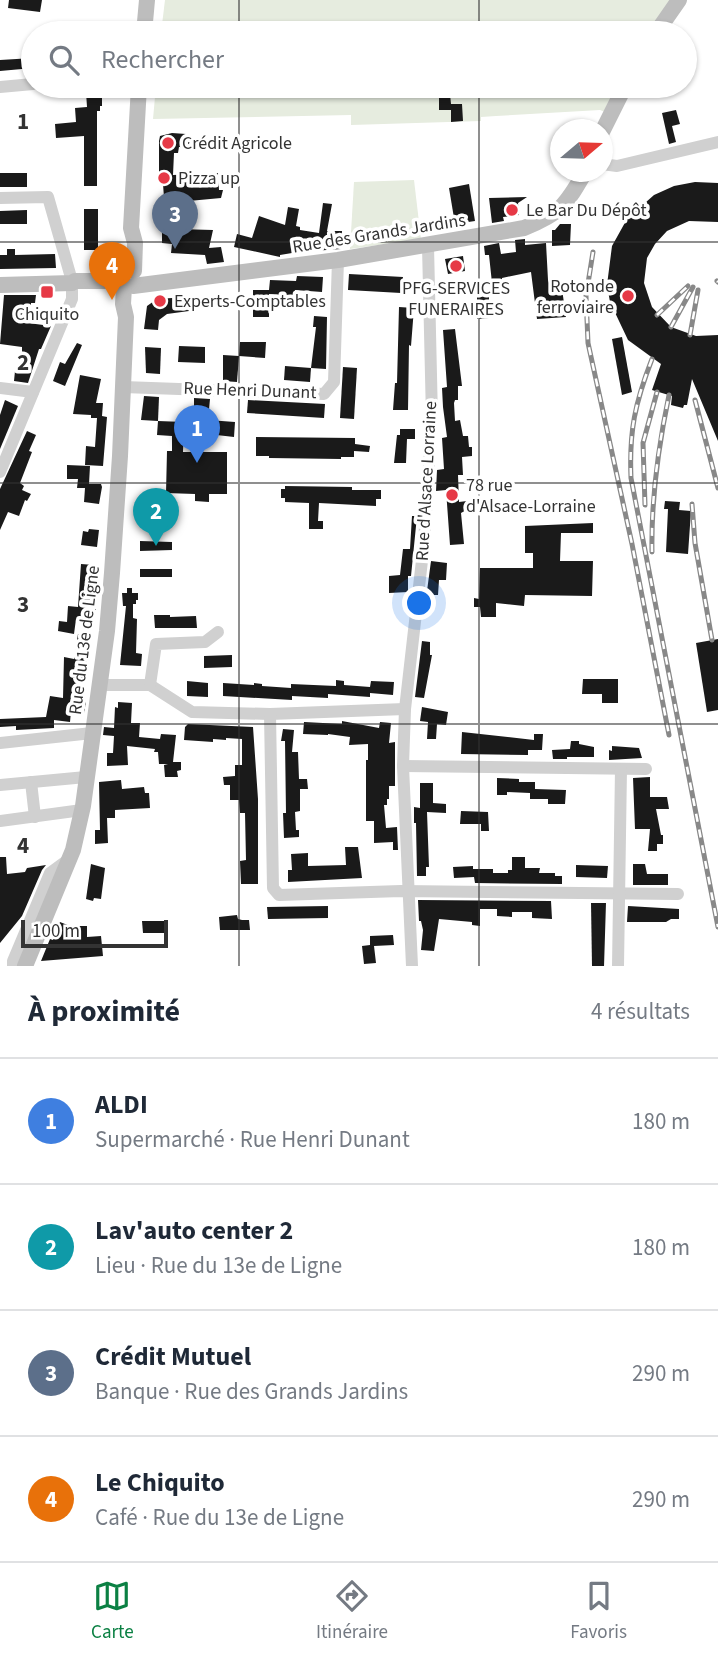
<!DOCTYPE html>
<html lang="fr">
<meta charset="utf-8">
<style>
body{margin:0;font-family:"Source Sans 3",sans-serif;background:#f2f2f3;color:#1f2937}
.compass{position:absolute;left:550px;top:119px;width:63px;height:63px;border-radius:50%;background:#fff;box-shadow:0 2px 5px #0004;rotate:71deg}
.scale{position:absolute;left:21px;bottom:18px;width:147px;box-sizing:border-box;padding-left:7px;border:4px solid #333;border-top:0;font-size:19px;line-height:24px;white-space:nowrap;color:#333;-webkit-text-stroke:5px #fff;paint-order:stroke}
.you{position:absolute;left:420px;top:604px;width:24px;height:24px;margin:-18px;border:5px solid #fff;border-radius:50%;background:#1a73e8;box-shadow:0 0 0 10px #1a73e833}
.badge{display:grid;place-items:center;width:46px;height:46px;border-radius:50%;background:#0b8043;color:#fff;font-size:23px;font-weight:700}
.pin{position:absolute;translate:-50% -58px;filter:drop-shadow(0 2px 4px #0008)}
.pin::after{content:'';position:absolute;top:37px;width:24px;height:21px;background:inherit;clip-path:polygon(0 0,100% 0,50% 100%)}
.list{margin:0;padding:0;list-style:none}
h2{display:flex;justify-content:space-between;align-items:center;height:91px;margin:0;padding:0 28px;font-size:30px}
h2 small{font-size:23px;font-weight:400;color:#747a83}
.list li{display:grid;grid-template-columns:46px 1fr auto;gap:21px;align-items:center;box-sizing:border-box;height:126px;padding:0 28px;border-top:2px solid #e0e1e3}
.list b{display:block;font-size:26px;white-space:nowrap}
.list p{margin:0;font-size:23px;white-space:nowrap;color:#747a83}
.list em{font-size:23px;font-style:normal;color:#747a83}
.icon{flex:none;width:38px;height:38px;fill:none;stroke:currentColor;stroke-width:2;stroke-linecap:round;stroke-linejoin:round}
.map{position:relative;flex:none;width:718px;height:966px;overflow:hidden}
.search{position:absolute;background:#fff;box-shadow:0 2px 5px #0004;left:21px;right:21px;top:21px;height:77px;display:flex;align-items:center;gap:18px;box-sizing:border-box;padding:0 24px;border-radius:38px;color:#747a83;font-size:26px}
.sheet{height:595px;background:#fff}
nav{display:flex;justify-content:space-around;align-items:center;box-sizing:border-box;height:98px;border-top:2px solid #e0e1e3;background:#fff;font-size:19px;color:#747a83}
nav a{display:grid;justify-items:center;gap:4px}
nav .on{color:#0b8043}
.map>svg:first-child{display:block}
.green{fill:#e6ecdf}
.building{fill:#1a1a1a}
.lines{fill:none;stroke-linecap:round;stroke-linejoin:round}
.street{stroke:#d0d0d0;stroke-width:12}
.secondary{stroke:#bdbdbd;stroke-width:16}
.rail-casing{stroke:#888;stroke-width:5}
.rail{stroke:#fff;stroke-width:2.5;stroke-dasharray:8;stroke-linecap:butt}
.grid{fill:none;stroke:#333;stroke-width:2;stroke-opacity:0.55}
.poi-dot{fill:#e63946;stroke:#fff;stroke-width:2.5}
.labels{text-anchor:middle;stroke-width:7;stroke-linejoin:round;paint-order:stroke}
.poi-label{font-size:18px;fill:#333;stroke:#fff;text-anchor:start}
.street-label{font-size:18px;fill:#333;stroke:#fff}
.grid-label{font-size:23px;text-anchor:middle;font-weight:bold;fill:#333;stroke:#fff;stroke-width:7;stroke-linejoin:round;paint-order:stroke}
</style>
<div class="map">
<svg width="718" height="966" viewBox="0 0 718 966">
<rect width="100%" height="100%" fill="#fff"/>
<g class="green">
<polygon points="165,0 672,0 649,33 161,33"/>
<polygon points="156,86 619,86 605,112 600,110 496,116 481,117 481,121 351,125 351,115 153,119"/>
<polygon points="414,180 421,239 350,249 354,182"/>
</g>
<g class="building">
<polygon points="9,0 42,0 40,12 8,8"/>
<polygon points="33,58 33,68 0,71 0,60"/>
<polygon points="98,91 98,97 102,96 102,106 100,106 100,111 97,111 97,186 84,186 84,136 56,138 55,124 76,122 75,108 87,107 86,92"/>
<polygon points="439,94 450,94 451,104 462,104 463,121 451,122 451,110 439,110"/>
<polygon points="676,110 680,124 672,126 676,142 669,144 662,113"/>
<polygon points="172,133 186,134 196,148 179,147 178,153 174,153 173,175 218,173 219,190 223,190 221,198 178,202 177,229 213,230 209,248 221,247 224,262 207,264 205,255 171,253 172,244 162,243 162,211 165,211 163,184 159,184 159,141 160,136"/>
<rect x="0" y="173" width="27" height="14"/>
<polygon points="695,182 718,183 718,222 689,221 667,231 655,244 647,258 644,283 652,307 671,327 696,336 718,335 718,441 692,379 687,405 684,405 683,408 671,405 672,396 652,390 661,364 628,340 610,302 607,285 612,246 627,219 654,195 674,186"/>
<polygon points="469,184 475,221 455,224 449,188"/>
<polygon points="527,197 518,203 519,215 503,217 504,221 492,223 489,198"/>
<polygon points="323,203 332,204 327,231 342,231 341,249 298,252 280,255 280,257 234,247 237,234 252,238 259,216 285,225 288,207 299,209 296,226 300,227 300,230 319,233"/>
<rect x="84" y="209" width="14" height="41"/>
<polygon points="27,210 27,224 0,224 0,211"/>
<polygon points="560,224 571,224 570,245 552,246 552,230 555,230"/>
<polygon points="525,239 525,245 546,243 548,280 551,289 562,289 566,317 537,319 531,272 502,278 502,282 492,283 489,255 485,255 484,246 499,243 501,254 516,252 515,240"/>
<polygon points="7,249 15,249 15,255 55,254 56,268 0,269 0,255 7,255"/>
<polygon points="463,256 465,271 448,274 445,259"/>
<polygon points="349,274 403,277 401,293 348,290"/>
<polygon points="297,276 323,277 322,292 295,290 295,296 269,294 269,317 253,317 253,290 269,290 270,280 296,281"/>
<polygon points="4,295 36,295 35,303 31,303 31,307 28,307 28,323 51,326 41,349 39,349 28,383 14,381 15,371 25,372 27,354 22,353 22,347 0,344"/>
<polygon points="489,296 489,318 477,319 477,297"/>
<polygon points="187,297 189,311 167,314 159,320 158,330 144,329 147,306 157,299"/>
<polygon points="399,307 414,308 411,346 409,345 408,410 393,410 395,383 397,383"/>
<polygon points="314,316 327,317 326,369 311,368 316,327 313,327"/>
<polygon points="455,329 462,386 458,386 458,400 455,400 454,403 455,421 460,420 463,436 468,436 469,447 472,447 472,456 462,457 463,475 458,475 459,502 467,501 468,509 461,513 464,544 450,545 446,490 436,491 437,470 444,469 442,438 447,437 443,407 442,388 447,387 443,330"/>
<polygon points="622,337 632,392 622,395 612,339"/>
<polygon points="240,342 266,342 265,358 239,356"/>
<polygon points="77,343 82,345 65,386 53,381 60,362 65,364"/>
<polygon points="179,346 205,347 205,363 178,362"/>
<polygon points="145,347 161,348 160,374 146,373"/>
<polygon points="223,355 239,356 237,382 223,381"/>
<polygon points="285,366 311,368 310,382 284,380"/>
<polygon points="343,367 357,368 354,419 340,418"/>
<polygon points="80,375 101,379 96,403 103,403 102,416 107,417 103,466 85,465 86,446 95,447 97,418 91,418 91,415 73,414"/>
<polygon points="144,396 159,397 158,421 141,420"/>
<polygon points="194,398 210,399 208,420 235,422 234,437 208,434 208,421 194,421"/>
<polygon points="5,400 18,406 0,449 0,415"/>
<polygon points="248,400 325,404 324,418 247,413"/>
<polygon points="158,421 184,422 183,452 227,452 227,494 209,494 209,502 195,501 195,494 166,493 167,451 172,451 172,436 157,435"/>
<polygon points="400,429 415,429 415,439 407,439 406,463 394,463 397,435 400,435"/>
<polygon points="27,431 36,435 29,451 32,452 20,483 24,486 22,490 31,494 27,501 25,500 19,516 8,512 0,530 0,489"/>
<polygon points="256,437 355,438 355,444 370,446 369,452 354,451 354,457 341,457 341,459 269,458 269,456 256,456"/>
<polygon points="67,465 90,466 89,484 101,484 102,487 99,504 84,502 85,488 77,488 78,479 67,479"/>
<polygon points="285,486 352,487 352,490 381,490 381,499 376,499 376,506 319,503 318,521 323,521 323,529 309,529 309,503 285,502 285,498 281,498 281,489 285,489"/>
<polygon points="665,501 680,502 679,510 691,511 688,554 666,552 668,509 664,509"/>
<polygon points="412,516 417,516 411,576 408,576 408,592 389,593 389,576 400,575 403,549 410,549"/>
<polygon points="593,523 593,533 561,533 560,561 593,561 592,596 525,595 524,606 496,603 496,617 481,617 480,607 474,607 474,598 479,599 480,568 533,568 533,553 525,553 525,526"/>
<polygon points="89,529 99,530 97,547 81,545 83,531 88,532"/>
<polygon points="140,541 172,542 172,550 140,551"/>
<polygon points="431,561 447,563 446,580 439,580 438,595 429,595 427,591"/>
<polygon points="81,564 94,565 90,608 96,609 94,621 76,619 74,634 58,631 59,621 67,622 68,606 78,607"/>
<rect x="140" y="569" width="32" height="8"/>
<polygon points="127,588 132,588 132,593 138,593 138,600 136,600 136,604 133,604 133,618 137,619 136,653 142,654 141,666 120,665 126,606 123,606 122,593 127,593"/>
<polygon points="154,615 170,615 170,617 196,616 197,628 155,628"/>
<polygon points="78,634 91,636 80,701 86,702 84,713 71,711 70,722 54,720 54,728 16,730 16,726 0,727 0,719 46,717 50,696 63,698 64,657 74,659"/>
<polygon points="718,639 718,710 707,712 696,643"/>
<polygon points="422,641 430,642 430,655 432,655 424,698 415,697"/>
<polygon points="232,655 232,667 204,668 204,656"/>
<polygon points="583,679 618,679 618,703 602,703 602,694 582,694"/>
<polygon points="336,680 344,681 344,685 370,687 371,681 394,682 393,695 370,693 370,697 328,694 328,698 292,696 292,700 223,696 223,683 254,685 254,683 262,684 262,686 291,688 291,684 336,686"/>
<polygon points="187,681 208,683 208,697 187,696"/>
<polygon points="118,702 132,703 131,723 140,723 139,737 160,739 161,734 176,735 173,762 181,762 181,770 177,771 178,777 165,777 164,765 168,764 159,764 158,752 154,752 155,749 127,746 128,765 107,766 107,753 113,753 114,736 103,735 104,727 114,728 115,707 118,708"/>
<polygon points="422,707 448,712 446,725 437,724 436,739 427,739 428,722 420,721"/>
<polygon points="342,721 379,728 380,722 391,723 389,743 395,742 395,786 389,786 389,799 387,799 387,805 384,805 386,828 397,827 398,850 393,850 393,842 374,843 374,821 366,821 366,760 368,760 368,744 349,745 350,737 328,734 328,735 303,734 304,722 342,724"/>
<polygon points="188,724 253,727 258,799 258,884 241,884 240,861 246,860 245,813 240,813 239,800 230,800 230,785 224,785 223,777 235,776 235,765 242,765 242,739 226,738 226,740 213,739 213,742 184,740 185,727"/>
<polygon points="283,729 294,730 292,752 298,752 299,779 307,779 308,789 300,789 300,811 295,812 296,830 299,830 299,837 284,838 283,813 286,813 285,741 281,741"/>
<polygon points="462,732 534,740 534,734 543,734 542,750 528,750 528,755 461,754"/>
<polygon points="571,741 579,741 579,744 594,747 594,757 567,757 567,759 553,759 552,750 570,749"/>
<polygon points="612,746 639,748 642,758 609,760 609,750 612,751"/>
<polygon points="650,777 650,797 667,797 669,809 656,809 661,835 663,835 663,844 657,844 657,851 648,851 650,829 635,829 633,778"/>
<polygon points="497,778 519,779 519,782 535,782 535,789 566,790 565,804 548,804 548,799 530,799 530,793 507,792 507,795 497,795"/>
<polygon points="121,780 122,789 144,787 145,793 149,793 150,808 115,810 115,818 107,818 108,843 95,844 95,830 100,830 99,782"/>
<polygon points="420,783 433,783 433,803 446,804 446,813 427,812 429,867 426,867 426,876 417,876 416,823 414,823 414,807 420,808"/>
<polygon points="461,811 488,812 489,831 481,831 481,824 460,824"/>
<polygon points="345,847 358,847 362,878 288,882 288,870 292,870 291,854 308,853 308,866 346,865"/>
<polygon points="0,857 6,857 7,874 25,872 27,868 46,865 42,870 22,916 0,943"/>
<polygon points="512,857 525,857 525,868 540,868 539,873 555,873 555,876 562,876 562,884 475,883 474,877 454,878 453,867 473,866 473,869 493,869 493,873 508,873 508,870 512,870"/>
<polygon points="91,864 105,868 101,899 94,898 93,901 86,899"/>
<polygon points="633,864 645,864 647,874 668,874 668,885 633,885"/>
<polygon points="576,865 608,866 607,878 576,877"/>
<polygon points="418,900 551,901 552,919 532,918 532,912 512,912 512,917 497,916 497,909 480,909 480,926 472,925 472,922 439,919 434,951 421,950 423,930 421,921 419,921"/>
<polygon points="591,903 606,903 604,966 592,966"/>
<polygon points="328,906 328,918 268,919 267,907"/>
<polygon points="628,906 679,909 679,919 671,919 666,922 627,922"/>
<polygon points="237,915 238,919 242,920 249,920 250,930 220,930 219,917"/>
<polygon points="142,921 164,921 164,933 143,933"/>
<polygon points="60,922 70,926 87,926 87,937 101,936 103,956 41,961 50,939 53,940"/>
<polygon points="393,935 394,945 374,946 376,963 364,964 362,946 370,945 370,936"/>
</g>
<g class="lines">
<g class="street">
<polyline points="0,87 33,84"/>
<polyline points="602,164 617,166 718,142"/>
<polyline points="0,198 48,197 72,281 72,299 0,472"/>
<polyline points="123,387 324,394 334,382 338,260"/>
<polyline points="0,388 33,392"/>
<polyline points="98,685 150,685 192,712 270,714 405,709"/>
<polyline points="150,685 156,644 205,642 218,632"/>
<polyline points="270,714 273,888 279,895 401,891 678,894"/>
<polyline points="0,743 92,733"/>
<polyline points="403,766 646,769"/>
<polyline points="31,782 35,817"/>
<polyline points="0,785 86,777"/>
<polyline points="0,821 82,810"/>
<polyline points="13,966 13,961 50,873 69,859"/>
<polyline points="412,966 403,766 405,709 424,543 432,418 428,246"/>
<polyline points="618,966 621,769"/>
</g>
<g class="secondary">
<polyline points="144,33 147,0"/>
<polyline points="656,33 679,0"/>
<polyline points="602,132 625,86"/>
<polyline points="134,271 135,243 131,228 139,86"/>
<polyline points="0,285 72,283 75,281 104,281 118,278"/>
<path d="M133,286L338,260L524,228C560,214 566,205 585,172"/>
<polyline points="25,966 73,850 83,806 107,631 112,573 120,456 126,317 123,304 124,287"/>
</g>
<defs>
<g id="rail">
<polyline points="593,252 586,296 588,343 632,544 669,735"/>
<polyline points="717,281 718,282"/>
<polyline points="657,315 688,286"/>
<polyline points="671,327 693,287"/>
<polyline points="690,335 698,290"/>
<path d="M652,359C635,403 629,431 631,478L718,927"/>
<polyline points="695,400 718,488"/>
<polyline points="692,504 695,543 712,640"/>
<polyline points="645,505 643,443 657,392"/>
<path d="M652,552C651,498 658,448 669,395"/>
</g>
</defs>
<use href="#rail" class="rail-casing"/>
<use href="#rail" class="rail"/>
</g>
<path class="grid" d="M239,0V33M479,0V33M239,86V966M479,86V966M0,242H718M0,483H718M0,724H718"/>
<g class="poi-dot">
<circle cx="168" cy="143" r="7"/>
<circle cx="164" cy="178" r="7"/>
<circle cx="512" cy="210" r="7"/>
<circle cx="456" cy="266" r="7"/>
<rect x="40" y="285" width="14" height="14" rx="3.5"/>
<circle cx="628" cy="296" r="7"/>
<circle cx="160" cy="301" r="7"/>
<circle cx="452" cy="495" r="7"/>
</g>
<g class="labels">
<g class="poi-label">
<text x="182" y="149">Crédit Agricole</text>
<text x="178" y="184">Pizza up</text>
<text x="526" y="216">Le Bar Du Dépôt</text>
<text x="614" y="292" text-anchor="end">Rotonde<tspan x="614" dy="21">ferroviaire</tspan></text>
<text x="456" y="294" text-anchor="middle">PFG-SERVICES<tspan x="456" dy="21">FUNERAIRES</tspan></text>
<text x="174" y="307">Experts-Comptables</text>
<text x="47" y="320" text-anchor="middle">Chiquito</text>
<text x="466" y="491">78 rue<tspan x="466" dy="21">d'Alsace-Lorraine</tspan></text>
</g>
<g class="street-label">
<text transform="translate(379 233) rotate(-9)" y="6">Rue des Grands Jardins</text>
<text transform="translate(250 390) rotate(2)" y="6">Rue Henri Dunant</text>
<text transform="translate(426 481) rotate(-87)" y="6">Rue d'Alsace Lorraine</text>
<text transform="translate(84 640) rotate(-83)" y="6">Rue du 13e de Ligne</text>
</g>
</g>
<g class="grid-label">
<text x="23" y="129">1</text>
<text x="23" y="370">2</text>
<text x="23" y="612">3</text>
<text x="23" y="853">4</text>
</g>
</svg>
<svg class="compass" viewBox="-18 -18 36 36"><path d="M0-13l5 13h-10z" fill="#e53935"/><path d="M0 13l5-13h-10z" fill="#747a83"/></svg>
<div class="scale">100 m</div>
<div class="you"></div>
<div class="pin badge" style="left:197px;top:463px;background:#3f7fe0">1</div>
<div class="pin badge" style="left:156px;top:546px;background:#0f9aa8">2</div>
<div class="pin badge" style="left:175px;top:249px;background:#5c6f8a">3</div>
<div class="pin badge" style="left:112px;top:300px;background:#e8710a">4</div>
<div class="search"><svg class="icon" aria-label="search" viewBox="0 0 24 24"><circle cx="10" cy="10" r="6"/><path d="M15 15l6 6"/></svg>Rechercher</div>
</div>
<section class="sheet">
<h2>À proximité<small>4 résultats</small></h2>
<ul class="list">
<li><span class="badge" style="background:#3f7fe0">1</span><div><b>ALDI</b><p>Supermarché · Rue Henri Dunant</p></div><em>180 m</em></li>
<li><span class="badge" style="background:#0f9aa8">2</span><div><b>Lav'auto center 2</b><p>Lieu · Rue du 13e de Ligne</p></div><em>180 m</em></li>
<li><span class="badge" style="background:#5c6f8a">3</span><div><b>Crédit Mutuel</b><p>Banque · Rue des Grands Jardins</p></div><em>290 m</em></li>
<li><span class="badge" style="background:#e8710a">4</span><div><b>Le Chiquito</b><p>Café · Rue du 13e de Ligne</p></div><em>290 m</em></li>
</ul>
</section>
<nav>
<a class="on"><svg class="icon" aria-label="map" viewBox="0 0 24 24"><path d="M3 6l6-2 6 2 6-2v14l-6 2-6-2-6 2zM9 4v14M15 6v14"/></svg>Carte</a>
<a><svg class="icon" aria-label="directions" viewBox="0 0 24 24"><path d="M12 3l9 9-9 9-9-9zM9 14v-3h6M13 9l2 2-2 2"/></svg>Itinéraire</a>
<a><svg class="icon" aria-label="saved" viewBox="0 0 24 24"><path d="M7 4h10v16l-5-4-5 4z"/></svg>Favoris</a>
</nav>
